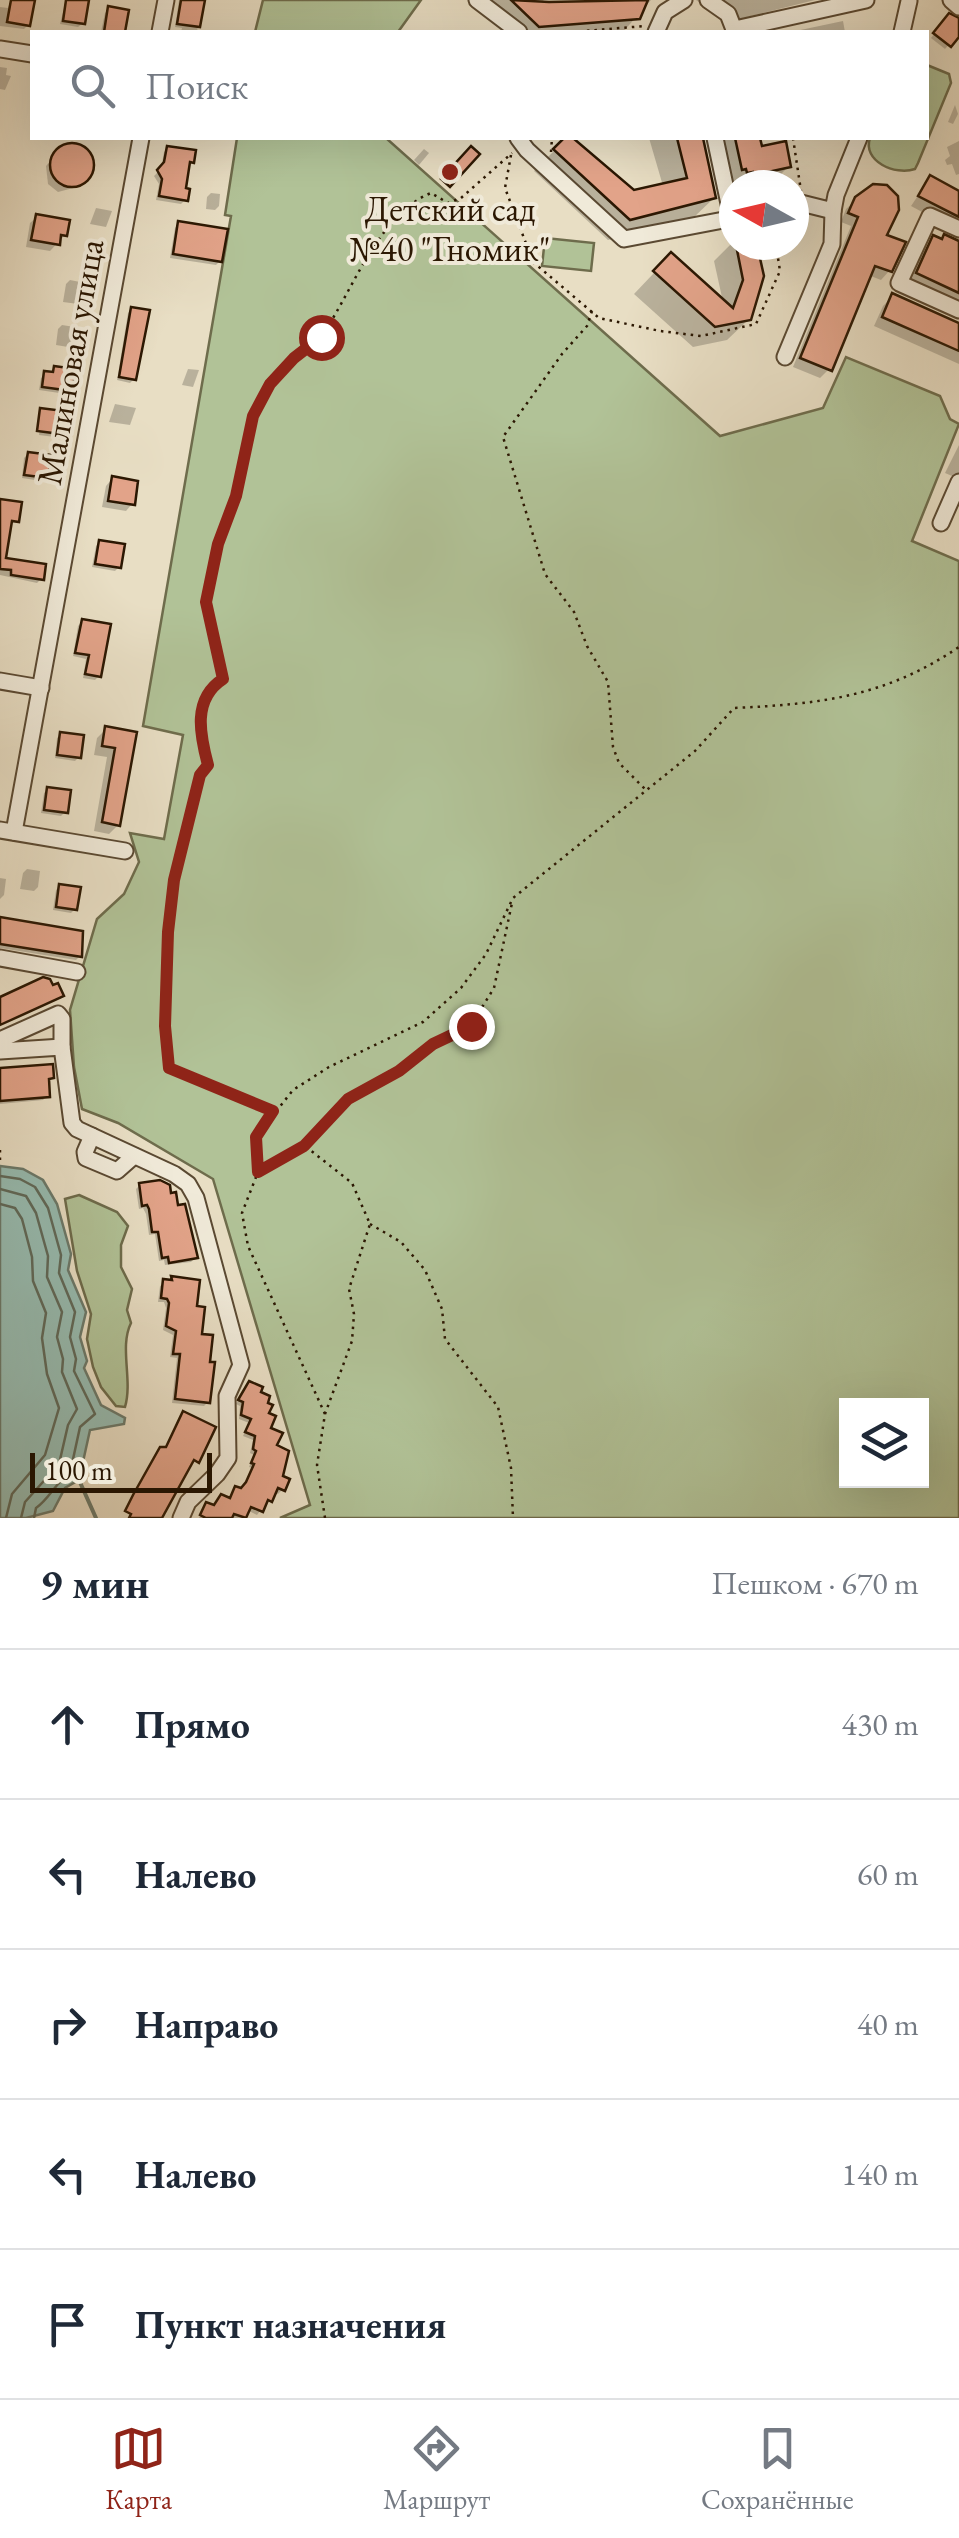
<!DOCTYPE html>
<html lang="ru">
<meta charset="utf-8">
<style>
body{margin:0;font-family:"EB Garamond",serif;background:#f6f6f7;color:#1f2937}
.controls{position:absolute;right:30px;bottom:30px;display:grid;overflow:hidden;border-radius:0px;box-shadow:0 10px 40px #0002}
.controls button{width:90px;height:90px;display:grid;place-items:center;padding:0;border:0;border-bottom:2px solid #e0e1e3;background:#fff;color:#1f2937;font:50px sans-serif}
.compass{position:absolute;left:719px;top:170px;width:90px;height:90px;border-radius:50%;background:#fff;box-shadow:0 10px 40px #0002;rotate:278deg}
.scale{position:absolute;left:30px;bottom:25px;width:182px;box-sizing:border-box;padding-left:10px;border:5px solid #2b1702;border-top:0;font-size:28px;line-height:35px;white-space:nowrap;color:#2b1702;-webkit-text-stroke:8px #f0ead9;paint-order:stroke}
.stop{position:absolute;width:30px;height:30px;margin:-22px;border:8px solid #8f2418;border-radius:50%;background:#fff}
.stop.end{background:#8f2418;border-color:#fff;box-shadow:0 2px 10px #0008}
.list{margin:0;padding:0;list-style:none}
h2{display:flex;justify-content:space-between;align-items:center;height:130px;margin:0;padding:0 40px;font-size:42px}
h2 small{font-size:32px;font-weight:400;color:#747a83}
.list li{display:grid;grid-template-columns:65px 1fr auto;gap:30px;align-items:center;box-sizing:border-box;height:150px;padding:0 40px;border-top:2px solid #e0e1e3}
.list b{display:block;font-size:38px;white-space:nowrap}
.list em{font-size:32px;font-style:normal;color:#747a83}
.icon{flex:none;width:55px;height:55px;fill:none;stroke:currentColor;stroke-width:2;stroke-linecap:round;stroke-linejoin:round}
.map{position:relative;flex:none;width:959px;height:1518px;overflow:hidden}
.search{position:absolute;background:#fff;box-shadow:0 10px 40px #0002;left:30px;right:30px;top:30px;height:110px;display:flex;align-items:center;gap:25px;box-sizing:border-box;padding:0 35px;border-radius:0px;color:#747a83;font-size:38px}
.sheet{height:880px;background:#fff}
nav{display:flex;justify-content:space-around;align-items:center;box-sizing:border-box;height:140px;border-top:2px solid #e0e1e3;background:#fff;font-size:28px;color:#747a83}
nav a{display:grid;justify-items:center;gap:5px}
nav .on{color:#8f2418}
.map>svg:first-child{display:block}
.green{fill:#b1c297;stroke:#6e6c4c;stroke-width:2.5;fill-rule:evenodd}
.water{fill:#97bcb1;stroke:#6c7a6b;stroke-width:2.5}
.shadow{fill:#0003}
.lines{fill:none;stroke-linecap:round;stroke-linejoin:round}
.shore{stroke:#616a5a;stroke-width:2.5}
.stream{stroke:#6c7a6b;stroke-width:4}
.building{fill:#e2a389;stroke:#2b1702;stroke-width:2.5}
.minor-casing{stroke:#5a4932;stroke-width:19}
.path{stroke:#2b1702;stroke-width:2.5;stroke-dasharray:2.5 5;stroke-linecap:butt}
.minor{stroke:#f0ead9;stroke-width:15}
.route{stroke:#8f2418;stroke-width:12}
.poi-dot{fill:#8f2418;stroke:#f0ead9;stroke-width:4}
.labels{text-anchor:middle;stroke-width:8;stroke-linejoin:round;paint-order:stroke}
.poi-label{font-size:35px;fill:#2b1702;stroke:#f0ead9}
.street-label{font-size:35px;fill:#2b1702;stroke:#f0ead9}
</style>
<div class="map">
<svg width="959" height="1518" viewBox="0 0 959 1518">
<rect width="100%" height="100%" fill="#e8dec4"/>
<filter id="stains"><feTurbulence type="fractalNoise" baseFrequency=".002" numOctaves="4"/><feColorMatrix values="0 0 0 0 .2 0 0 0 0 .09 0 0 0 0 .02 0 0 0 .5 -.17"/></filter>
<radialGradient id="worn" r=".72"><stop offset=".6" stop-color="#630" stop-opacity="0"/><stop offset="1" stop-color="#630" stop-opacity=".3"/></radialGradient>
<g class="green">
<polygon points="263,0 421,0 398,32 255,32"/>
<path d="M927,65L949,74L951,83L918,163L915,169C895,176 862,161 870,138H926Z"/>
<path d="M237,138H386L720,436L823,408L846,357L940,396L950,419L959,424L912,541L959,561V1518H280L310,1505L213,1179L118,1123L82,1109L74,1067L70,1010L97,919L124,894L139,862L130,833L164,839L183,735L143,726L231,216L225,215ZM846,1406H922V1480H846Z"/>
<polygon points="545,238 594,243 591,271 542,266"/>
<path d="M79,1195L117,1212L128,1226L121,1245V1267L132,1289L127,1310L131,1323C119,1347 133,1380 125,1407L116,1406L101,1387L93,1367L87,1339L91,1314L77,1271L65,1199Z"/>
</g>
<polygon class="water" points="0,1166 23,1169 43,1180 57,1204 71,1254 68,1270 86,1312 80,1337 87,1361 84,1368 101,1405 125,1418 124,1424 90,1430 79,1480 65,1488 53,1511 26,1518 0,1518"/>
<g class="shadow">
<polygon points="11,0 23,0 28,25 24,29 0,26 0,7 8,8"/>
<polygon points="66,0 75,0 83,23 78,27 60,24"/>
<polygon points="179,0 202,0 197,32 181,32 182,28 175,27"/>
<polygon points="493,0 543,0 548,5 651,0 623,32 505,32 482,11"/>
<polygon points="696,0 815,0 723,23 715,12"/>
<polygon points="109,9 126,12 123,32 101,32 105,13"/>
<polygon points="949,16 959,22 959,33 945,49 931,38"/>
<polygon points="843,21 845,32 791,32"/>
<polygon points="0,67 7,68 6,75 11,76 5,90 0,89"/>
<polygon points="955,105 958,114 953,124 948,122"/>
<polygon points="567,138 634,193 663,186 649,138 699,138 714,198 692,219 608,240 534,171"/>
<polygon points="723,138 758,138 760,149 789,166 770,185 734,185 734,195 712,148"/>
<polygon points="959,141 959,174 956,175 952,164 947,165 945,160 950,156 947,147"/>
<polygon points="79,147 88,155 91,168 77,187 58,192 48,184 46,166 61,149"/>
<polygon points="168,148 192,162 187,167 185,200 181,204 156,200 159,184 154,176 161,169 164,152"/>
<polygon points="424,149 429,153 419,165 414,160"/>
<polygon points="930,178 959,193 959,232 911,206"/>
<polygon points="211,193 220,194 219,206 215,210 206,209 207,197"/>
<polygon points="857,199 884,236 890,270 881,280 868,275 829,369 820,378 793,367 851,226 841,222 846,209"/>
<polygon points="96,208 112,211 106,227 90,224"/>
<polygon points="37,217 65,235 50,251 26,247 30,223"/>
<polygon points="179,223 220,261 216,265 170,258 175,228"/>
<polygon points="934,238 959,244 959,306 908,283 925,248"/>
<polygon points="734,241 734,245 755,245 749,319 727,340 693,347 634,294 671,255 723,302 714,261"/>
<polygon points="70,280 85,283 82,300 78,304 63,302 66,284"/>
<polygon points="893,296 959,325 959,364 874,326 883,306"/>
<polygon points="132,309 134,379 130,383 117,380 128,313"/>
<polygon points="62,325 81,328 78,344 74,348 56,345 58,329"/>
<polygon points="55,368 70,390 66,394 39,390 41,378"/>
<polygon points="188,369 199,370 193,387 182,385"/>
<polygon points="115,404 136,408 130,425 109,422"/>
<polygon points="42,411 59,433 55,437 39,435"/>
<polygon points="959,445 959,479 945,473"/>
<polygon points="28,454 46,477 42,481 22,478 24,458"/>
<polygon points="112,479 132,504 126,511 102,507 106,486"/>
<polygon points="0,501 16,521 8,525 3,560 41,579 37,583 0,575"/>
<polygon points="100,542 119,567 115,571 92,567 96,546"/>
<polygon points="82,622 99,676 95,680 83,678 86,659 73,656 78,626"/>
<polygon points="106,729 134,734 118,825 109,834 94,831 107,757 94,755 97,738"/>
<polygon points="61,734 79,757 75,761 55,758 57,738"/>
<polygon points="48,789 65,812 61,816 41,813 44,793"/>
<polygon points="27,869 40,871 38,887 34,891 20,889 23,873"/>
<polygon points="0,878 6,879 4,895 0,899"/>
<polygon points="60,886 75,909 71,913 53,910 56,890"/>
<polygon points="0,919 80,956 76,960 0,948"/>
<polygon points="0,1071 51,1077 46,1082 47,1096 43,1100 0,1104"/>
<polygon points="140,1185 195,1258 191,1262 165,1265 164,1260 159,1261 155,1234 149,1235 146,1214 143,1208 139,1209 136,1189"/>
<polygon points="172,1279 194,1308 208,1402 204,1406 172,1403 177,1358 170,1357 173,1335 163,1330 166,1308 164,1302 158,1302 160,1286"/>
<polygon points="245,1388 268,1429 282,1490 278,1494 274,1492 257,1515 247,1510 243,1518 199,1518 207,1505 213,1508 228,1500 236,1489 242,1491 252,1468 249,1467 254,1455 250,1453 253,1440 243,1436 249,1423 239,1419 240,1406 236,1404"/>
</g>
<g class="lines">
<g class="shore">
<path d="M0,1176L20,1179L35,1187L48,1208L61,1255L59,1273L75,1312L70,1337L76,1359L74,1371L95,1414L80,1427L70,1473C55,1483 50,1498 36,1508L34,1518"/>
<polyline points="0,1189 26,1196 36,1213 48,1256 47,1277 62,1312 57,1337 63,1359 62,1372 77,1409 68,1425 59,1464 25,1502 21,1518"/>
<polyline points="0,1204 15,1208 22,1219 32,1257 33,1281 46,1313 42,1338 47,1374 59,1408 45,1455 12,1494 6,1518"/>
</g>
<polyline class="stream" points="79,1480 96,1518"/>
</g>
<g class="building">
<polygon points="11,0 35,0 30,26 7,22"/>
<polygon points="66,0 89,0 85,24 63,21"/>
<polygon points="181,0 205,0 200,27 177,24"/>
<polygon points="511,0 549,2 648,0 640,19 539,27"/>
<polygon points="108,6 129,10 125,32 104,32"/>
<polygon points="949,13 959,18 959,37 951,47 933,33"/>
<polygon points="564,138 573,138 634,190 687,178 677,138 703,138 716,198 630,220 553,149"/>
<polygon points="735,138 760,138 762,146 786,141 791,167 754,175 753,172 747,173 746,169 742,170"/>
<circle cx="72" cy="165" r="22"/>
<polygon points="167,146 196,150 194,163 190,162 186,188 190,189 188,201 159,196 162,179 157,170 164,162"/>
<polygon points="471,146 480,154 450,187 441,179"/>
<polygon points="930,175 959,191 959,217 918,196"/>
<polygon points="873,184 887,185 898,196 899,210 887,235 906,242 892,272 875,266 832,371 800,358 858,217 848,213 855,197"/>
<polygon points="36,214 70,220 67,236 61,235 60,245 31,240"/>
<polygon points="178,221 228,229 222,262 173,254"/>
<polygon points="944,234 959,241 959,293 916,273 933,235 942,239"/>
<polygon points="736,245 757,245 764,276 751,320 715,327 653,271 671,252 733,308 743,280"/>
<polygon points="892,293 959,323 959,351 882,317"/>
<polygon points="131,307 150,310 136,380 119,377"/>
<polygon points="54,366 76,369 72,391 42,387 44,371 53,372"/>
<polygon points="40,408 64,411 61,434 37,431"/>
<polygon points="28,452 52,455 48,478 24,475"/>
<polygon points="112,476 138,481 135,505 108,501"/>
<polygon points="0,499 22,502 19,522 12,521 6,558 46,564 44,580 11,575 11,570 0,569"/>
<polygon points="99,540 125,544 121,568 95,564"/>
<polygon points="82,619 111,624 101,677 85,674 89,655 75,653"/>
<polygon points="105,726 137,732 120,826 102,822 115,748 102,746"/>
<polygon points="60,732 84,735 81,758 57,755"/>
<polygon points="47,787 71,790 68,813 44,810"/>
<polygon points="59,884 81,887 77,910 56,907"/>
<polygon points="0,917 83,931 82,957 0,944"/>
<polygon points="43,977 50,979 53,985 58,983 64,996 0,1025 0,997"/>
<polygon points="53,1064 54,1078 49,1079 50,1097 0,1101 0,1068"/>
<polygon points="160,1180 170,1185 171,1193 176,1192 178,1205 185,1204 198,1258 169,1263 168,1257 162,1258 158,1232 152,1232 149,1209 147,1205 142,1206 139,1183"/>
<polygon points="171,1276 200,1280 197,1306 205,1307 202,1334 213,1335 210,1362 215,1362 210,1403 175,1399 180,1354 173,1354 176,1331 166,1326 169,1303 167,1299 161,1298 163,1279 172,1280"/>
<polygon points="249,1381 263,1387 261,1392 270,1396 268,1403 273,1405 269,1413 276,1416 271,1428 283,1433 277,1445 289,1451 283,1476 290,1479 285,1491 278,1488 272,1502 268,1500 263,1512 251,1507 246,1518 234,1514 232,1518 206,1518 200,1515 206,1502 214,1505 221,1494 230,1498 235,1486 241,1488 246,1482 254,1464 251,1463 256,1451 253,1449 255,1436 245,1432 251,1419 241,1415 243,1402 238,1400"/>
<polygon points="183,1411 216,1427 199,1463 194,1460 162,1518 129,1518 131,1514 125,1511 133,1495 160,1447 166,1447"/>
</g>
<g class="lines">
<defs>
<g id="minor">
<polyline points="477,0 519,32"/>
<polyline points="708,0 728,14 735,32"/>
<polyline points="951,0 959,7"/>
<polyline points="735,29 866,0"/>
<polyline points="160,32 166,0"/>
<polyline points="656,32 665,12 684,0"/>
<polyline points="902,32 909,1"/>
<polyline points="0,49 32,54"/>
<polyline points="518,138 527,150 624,239 734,218"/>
<polyline points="715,138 732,218"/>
<polyline points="794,205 801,203 833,211 836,195 859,138"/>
<polyline points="959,229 930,216 899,283 959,310"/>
<polyline points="785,357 832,244 833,211"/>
<polyline points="941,523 959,482"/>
<polyline points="0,681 41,688"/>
<polyline points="0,830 125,851"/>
<polyline points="14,832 141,138"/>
<polyline points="0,958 77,972"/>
<polyline points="0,1040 58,1014 62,1019 62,1047"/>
<polyline points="0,1051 62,1047 72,1123 77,1129 174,1174 188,1184 196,1198 241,1365 227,1396 228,1458 217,1474 188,1502 181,1518"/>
<polyline points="92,1136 85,1152 86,1158 117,1171 134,1156"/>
</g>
</defs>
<use href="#minor" class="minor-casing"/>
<g class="path">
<polyline points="572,32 645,26"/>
<polyline points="793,138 801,191"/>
<polyline points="551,152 552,138"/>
<polyline points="511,155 505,188 533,262 599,318 660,331 701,336 756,324 780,271 776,245"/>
<polyline points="592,311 587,326 562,354 503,437 545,574 574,612 587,646 608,682 613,747 619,763 645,789"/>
<path d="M272,1111L169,1068L165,1026L167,932L174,881L200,775L208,765C200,734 192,699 223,679C216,655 207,629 206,604C205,565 227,529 237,493C247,456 247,417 271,384C289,359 316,344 333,318C358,276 384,212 431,193L448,203L461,198L512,153"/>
<polyline points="0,1150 0,1162"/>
<polyline points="258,1172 303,1147"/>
<polyline points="370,1224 401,1242 425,1270 442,1309 445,1339 498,1407 511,1468 513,1518"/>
<path d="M325,1414L248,1246L242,1213L258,1172L256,1137L293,1090L329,1067L423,1022L461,988L486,954L513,898L695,751L734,708C821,704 885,697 959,647"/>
<polyline points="325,1518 317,1465 325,1414 352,1341 354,1314 349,1289 370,1224 352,1183 305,1146 348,1099 399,1071 433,1044 471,1025 494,988 512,903"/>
</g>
<use href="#minor" class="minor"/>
</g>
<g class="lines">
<path class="route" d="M321,337L294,358L270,384L253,416L236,496L218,544L206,602L223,679C192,699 200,735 208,765L200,775L174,880L168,932L165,1026L169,1068L273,1111L256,1137L258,1172L304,1146L348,1099L399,1071L433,1044L471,1026"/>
</g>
<circle class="poi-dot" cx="450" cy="172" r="10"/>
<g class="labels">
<g class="poi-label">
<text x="450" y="221">Детский сад<tspan x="450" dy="40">№40 "Гномик"</tspan></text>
</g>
<g class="street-label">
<text transform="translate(70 362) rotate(-80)" y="12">Малиновая улица</text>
</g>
</g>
<rect width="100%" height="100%" filter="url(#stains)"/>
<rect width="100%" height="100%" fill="url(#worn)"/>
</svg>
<div class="controls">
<button><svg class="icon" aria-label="layers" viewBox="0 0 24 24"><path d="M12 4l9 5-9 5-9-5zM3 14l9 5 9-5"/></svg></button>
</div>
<svg class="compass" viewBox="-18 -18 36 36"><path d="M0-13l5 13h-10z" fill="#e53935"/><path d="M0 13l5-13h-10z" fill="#747a83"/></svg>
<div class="scale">100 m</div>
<div class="stop" style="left:321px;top:337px"></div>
<div class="stop end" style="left:471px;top:1026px"></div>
<div class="search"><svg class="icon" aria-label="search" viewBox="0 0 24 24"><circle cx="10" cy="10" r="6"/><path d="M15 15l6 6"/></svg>Поиск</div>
</div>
<section class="sheet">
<h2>9 мин<small>Пешком · 670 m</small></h2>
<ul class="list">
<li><svg class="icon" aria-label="ahead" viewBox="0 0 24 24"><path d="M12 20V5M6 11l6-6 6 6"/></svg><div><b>Прямо</b></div><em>430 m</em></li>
<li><svg class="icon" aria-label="left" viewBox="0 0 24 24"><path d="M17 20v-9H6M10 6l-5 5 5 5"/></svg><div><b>Налево</b></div><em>60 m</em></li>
<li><svg class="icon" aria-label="right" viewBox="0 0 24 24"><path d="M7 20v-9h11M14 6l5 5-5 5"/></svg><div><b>Направо</b></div><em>40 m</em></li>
<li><svg class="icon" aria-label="left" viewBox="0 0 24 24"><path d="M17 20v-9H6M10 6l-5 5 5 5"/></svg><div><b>Налево</b></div><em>140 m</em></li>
<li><svg class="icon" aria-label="arrive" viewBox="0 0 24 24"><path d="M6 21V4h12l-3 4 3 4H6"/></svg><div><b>Пункт назначения</b></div></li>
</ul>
</section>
<nav>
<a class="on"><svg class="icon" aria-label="map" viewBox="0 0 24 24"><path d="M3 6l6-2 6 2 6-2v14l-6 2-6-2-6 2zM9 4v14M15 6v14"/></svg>Карта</a>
<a><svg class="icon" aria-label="directions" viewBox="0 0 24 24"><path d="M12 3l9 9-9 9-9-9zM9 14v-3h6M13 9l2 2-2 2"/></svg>Маршрут</a>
<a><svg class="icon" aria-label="saved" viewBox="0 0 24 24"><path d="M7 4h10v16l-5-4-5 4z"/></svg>Сохранённые</a>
</nav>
